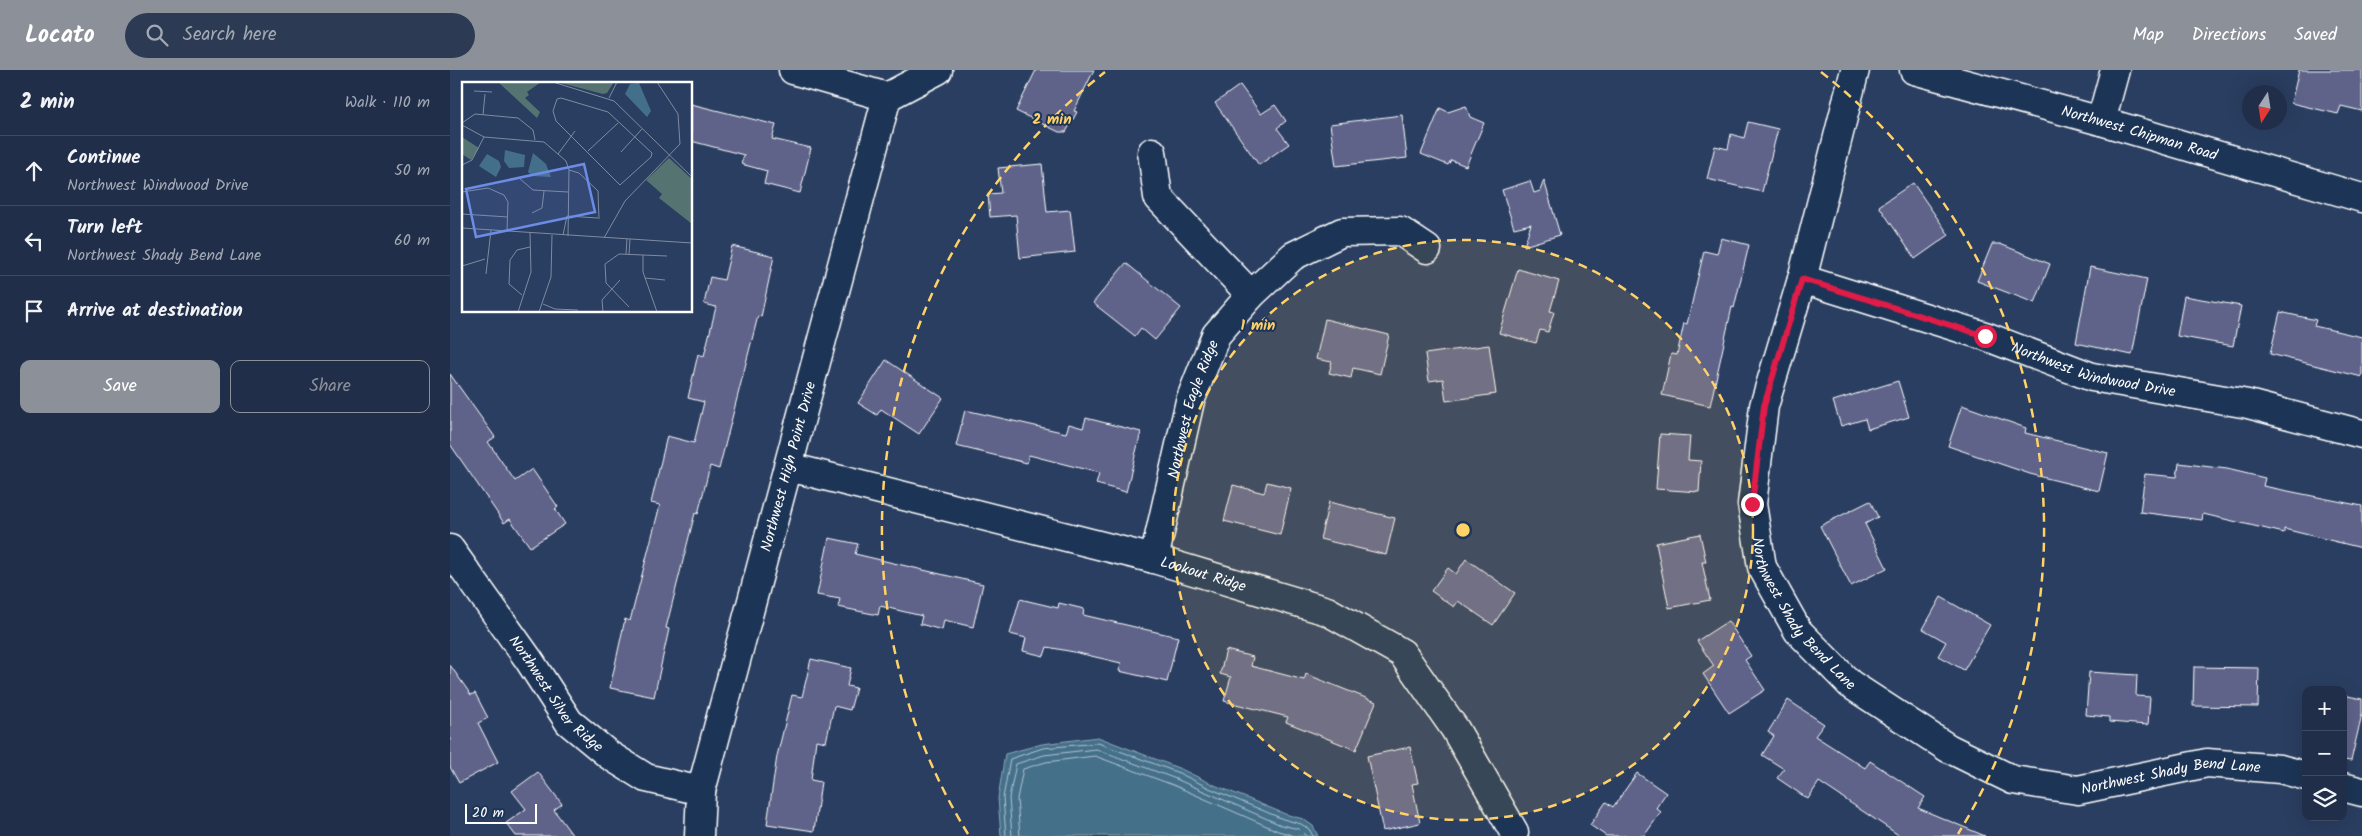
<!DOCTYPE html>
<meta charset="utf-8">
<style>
body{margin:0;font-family:Kalam,sans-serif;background:#2d3a53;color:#f1f3f6}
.controls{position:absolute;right:15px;bottom:15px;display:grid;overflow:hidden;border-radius:10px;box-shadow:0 5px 20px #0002}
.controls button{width:45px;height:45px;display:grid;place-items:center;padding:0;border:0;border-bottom:1px solid #3d4a61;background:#202e49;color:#f1f3f6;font:25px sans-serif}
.compass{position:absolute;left:1792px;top:15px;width:45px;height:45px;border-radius:50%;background:#202e49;box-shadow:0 5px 20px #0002;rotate:192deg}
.scale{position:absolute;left:15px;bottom:12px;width:72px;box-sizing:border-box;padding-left:5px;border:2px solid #fff;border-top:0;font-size:14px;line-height:18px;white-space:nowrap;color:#fff;-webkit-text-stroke:4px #1d3557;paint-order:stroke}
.stop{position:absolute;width:15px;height:15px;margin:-11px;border:4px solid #e11d48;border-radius:50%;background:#fff}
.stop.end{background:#e11d48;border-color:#fff;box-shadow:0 1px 5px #0008}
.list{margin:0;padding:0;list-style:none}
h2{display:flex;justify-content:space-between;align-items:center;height:65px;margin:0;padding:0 20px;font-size:21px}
h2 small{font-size:16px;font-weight:400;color:#a2a8b4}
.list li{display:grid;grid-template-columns:32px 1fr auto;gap:15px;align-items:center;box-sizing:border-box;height:70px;padding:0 20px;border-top:1px solid #3d4a61}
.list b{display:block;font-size:19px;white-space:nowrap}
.list p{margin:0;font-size:16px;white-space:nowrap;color:#a2a8b4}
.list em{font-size:16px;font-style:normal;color:#a2a8b4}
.actions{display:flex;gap:10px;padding:15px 20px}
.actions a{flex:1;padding:11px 0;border:1px solid #8c9099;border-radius:10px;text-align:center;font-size:18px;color:#8c9099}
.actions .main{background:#8c9099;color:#fff}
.icon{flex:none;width:28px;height:28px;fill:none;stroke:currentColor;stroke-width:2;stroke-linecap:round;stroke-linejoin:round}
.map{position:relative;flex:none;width:1912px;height:766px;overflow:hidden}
header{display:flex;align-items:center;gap:30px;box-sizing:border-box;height:70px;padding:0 25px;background:#8c9099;color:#fff}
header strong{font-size:24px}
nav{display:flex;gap:28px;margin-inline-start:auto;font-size:18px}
.search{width:350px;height:45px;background:#2d3a53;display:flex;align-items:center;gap:12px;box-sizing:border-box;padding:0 18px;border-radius:28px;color:#a2a8b4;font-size:19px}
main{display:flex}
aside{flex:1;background:#202e49}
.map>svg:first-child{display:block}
.water{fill:#446f8a;stroke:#8fa9b9}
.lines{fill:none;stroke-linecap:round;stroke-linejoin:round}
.shore{stroke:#b4c5d0;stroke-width:1}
.building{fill:#5e648a;stroke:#fff}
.minor-casing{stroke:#fff;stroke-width:31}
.secondary-casing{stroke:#fff;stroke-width:31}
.minor{stroke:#1d3557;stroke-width:28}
.secondary{stroke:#1d3557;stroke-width:28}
.route{stroke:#e11d48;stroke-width:6}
.ring{fill:none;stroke:#ffd166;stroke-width:2.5;stroke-dasharray:9 6}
.labels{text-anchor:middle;stroke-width:4;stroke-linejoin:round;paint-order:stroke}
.street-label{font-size:15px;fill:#fff;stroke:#1d3557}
.inset-road{fill:none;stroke:#7f8ba0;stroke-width:1}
.view{fill:#6c8ce6;fill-opacity:0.15;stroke:#6c8ce6;stroke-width:2.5}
.inset-edge{fill:none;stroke:#fff;stroke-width:2.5}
.centre{fill:#ffd166;stroke:#1d3557;stroke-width:2.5}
.ring-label{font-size:15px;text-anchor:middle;font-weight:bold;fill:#ffd166;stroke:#1d3557;stroke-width:4;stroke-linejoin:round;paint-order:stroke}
</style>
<header>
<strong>Locato</strong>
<div class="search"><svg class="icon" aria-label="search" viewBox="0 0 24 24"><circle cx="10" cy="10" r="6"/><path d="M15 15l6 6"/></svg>Search here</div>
<nav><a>Map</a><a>Directions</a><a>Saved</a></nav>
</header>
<main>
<aside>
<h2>2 min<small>Walk · 110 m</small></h2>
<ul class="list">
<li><svg class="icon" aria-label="ahead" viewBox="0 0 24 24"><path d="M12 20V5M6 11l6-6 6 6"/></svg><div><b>Continue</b><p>Northwest Windwood Drive</p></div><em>50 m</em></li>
<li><svg class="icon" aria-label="left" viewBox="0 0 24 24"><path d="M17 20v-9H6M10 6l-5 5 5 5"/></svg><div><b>Turn left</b><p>Northwest Shady Bend Lane</p></div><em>60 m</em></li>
<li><svg class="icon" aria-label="arrive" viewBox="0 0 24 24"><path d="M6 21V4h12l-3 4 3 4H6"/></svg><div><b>Arrive at destination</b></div></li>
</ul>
<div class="actions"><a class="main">Save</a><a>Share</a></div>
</aside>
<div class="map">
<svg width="1912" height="766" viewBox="0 0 1912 766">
<rect width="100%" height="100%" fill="#2a3e61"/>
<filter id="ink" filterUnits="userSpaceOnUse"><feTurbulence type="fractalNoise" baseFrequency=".02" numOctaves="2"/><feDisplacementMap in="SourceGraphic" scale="10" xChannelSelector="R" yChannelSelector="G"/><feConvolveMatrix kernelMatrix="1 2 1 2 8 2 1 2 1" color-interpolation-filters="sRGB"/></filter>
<g filter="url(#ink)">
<polygon class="water" points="648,667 731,699 762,714 835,744 853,749 863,756 868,766 551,766 548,728 555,684 592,674"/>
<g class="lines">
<g class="shore">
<polyline points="556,766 553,728 560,689 593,678 648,673 729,703 759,718 833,749 851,754 859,759 863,766"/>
<polyline points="562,766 559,728 566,694 594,685 646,679 726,709 831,755 849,759 856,766"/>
<polyline points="570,766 567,729 573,699 596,692 645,686 723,715 828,761 845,766"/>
</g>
</g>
<g class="building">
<polygon points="586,0 644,0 624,41 627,42 616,62 609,62 566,41"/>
<polygon points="1849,0 1912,0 1912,41 1891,36 1888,44 1841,33"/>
<polygon points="790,15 811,44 825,35 836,51 827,58 839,74 809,95 765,33"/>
<polygon points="241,34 326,55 322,69 361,78 350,123 314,114 317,101 291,94 294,85 241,71"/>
<polygon points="1016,36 1020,47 1034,53 1016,96 1001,90 998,95 971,84 990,38 998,42"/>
<polygon points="952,45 957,88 886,96 880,54"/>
<polygon points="1298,52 1328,59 1312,122 1257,109 1265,76 1278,79 1281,64 1294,68"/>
<polygon points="592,94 597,142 620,140 625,182 570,188 566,145 540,147 538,124 551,123 548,98"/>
<polygon points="1094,110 1110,165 1074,176 1081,154 1064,158 1052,120 1080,111 1084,123 1090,121"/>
<polygon points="1463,113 1499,165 1465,189 1429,136"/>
<polygon points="1271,168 1299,175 1284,238 1282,237 1260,336 1212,325 1221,284 1227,285 1234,253 1237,254 1254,181 1267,184"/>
<polygon points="1542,174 1550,174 1600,194 1585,233 1527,211"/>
<polygon points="282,176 324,186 311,247 308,246 269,399 260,396 248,444 245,443 216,558 219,559 204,627 160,618 175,549 180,551 210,435 201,433 217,366 244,373 254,332 238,328 248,284 254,286 266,237 254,234 260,207 274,210"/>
<polygon points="676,193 731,238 705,270 691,258 685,266 643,233"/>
<polygon points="1640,197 1697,209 1682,285 1626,273"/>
<polygon points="1068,199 1109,211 1100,241 1104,242 1098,262 1090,260 1086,273 1049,263"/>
<polygon points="1734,226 1791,236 1783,276 1727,266"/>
<polygon points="1830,242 1866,250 1864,256 1912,267 1912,307 1820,284"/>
<polygon points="875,249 939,265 930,304 903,298 901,308 879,303 882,292 866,289"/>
<polygon points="1039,275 1046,324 996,331 993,309 979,311 975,284"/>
<polygon points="436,290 493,328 469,364 431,339 427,345 408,333"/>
<polygon points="0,304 45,367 38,372 65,411 82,399 108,437 105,439 115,454 80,477 60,449 54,453 0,374"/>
<polygon points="1448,311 1459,347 1418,359 1415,349 1391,356 1383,331"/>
<polygon points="1512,335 1576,358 1575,363 1658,383 1649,421 1580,404 1498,376"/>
<polygon points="515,340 616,363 619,354 633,358 636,348 691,362 676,422 646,414 649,403 579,385 577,393 506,376"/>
<polygon points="1210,364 1240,366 1238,390 1251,391 1249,422 1206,419"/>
<polygon points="1729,393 1777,399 1815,408 1813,416 1912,436 1912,478 1834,459 1834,463 1753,444 1752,450 1690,442 1695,404 1727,407"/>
<polygon points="817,412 841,418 830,465 774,451 783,415 814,423"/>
<polygon points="1420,431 1428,447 1415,454 1437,498 1401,516 1370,456"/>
<polygon points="879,432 945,448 936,485 870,469"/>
<polygon points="1250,464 1256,492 1252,492 1260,530 1219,538 1206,473"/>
<polygon points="379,468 408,474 405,484 533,514 523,557 494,550 492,560 470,554 472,546 430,536 428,545 388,537 390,529 367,525"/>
<polygon points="1016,489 1065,523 1043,555 1008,531 1004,537 981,521 998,498 1006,504"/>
<polygon points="1491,527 1540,555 1514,600 1488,586 1496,572 1473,559"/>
<polygon points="570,529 608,538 609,533 634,539 633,545 728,567 717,612 669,601 671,593 624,582 597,577 594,586 573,581 576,568 560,564"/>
<polygon points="1278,551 1301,586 1295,590 1315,620 1279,643 1253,604 1264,596 1247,571"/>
<polygon points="776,580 803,587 801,596 854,610 856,604 926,632 906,680 836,652 838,647 774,631 781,607 770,604"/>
<polygon points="361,589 401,598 397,616 406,618 400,640 384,636 376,672 366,670 361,710 371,712 364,761 317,754 327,686 342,625 352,627"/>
<polygon points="0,595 21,625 25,623 38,648 28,653 48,692 9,713 0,697"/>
<polygon points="1744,597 1809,598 1808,637 1743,636"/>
<polygon points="1639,602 1687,605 1686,626 1700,627 1698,655 1659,652 1659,647 1636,645"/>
<polygon points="1893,625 1912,629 1912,644 1901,691 1893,690"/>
<polygon points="1338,630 1374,654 1365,666 1415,698 1420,691 1475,727 1468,738 1535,766 1450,766 1369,712 1358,729 1327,708 1334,699 1312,685 1324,666 1318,662"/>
<polygon points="960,677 968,713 962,714 970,753 933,761 917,686"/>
<polygon points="88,702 112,734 104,740 123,766 66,766 56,753 76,739 62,721"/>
<polygon points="1187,703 1216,723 1206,738 1211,742 1194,766 1156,766 1140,755 1156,732 1163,737"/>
</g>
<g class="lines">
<defs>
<g id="minor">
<polyline points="343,0 437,27"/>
<path id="s1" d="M1405,0L1352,209L1314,336L1302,434L1312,497L1348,561L1400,614L1498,678L1563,710L1628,720L1757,693L1830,699L1856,706"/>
<polyline points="1651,51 1665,0"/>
<polyline points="702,82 708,127 801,225"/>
<path id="s2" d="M1352,209L1535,266L1642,307L1798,334L1912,364"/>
<path id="s3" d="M339,397L704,489L877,541L952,583L1005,659L1064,762"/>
<path id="s4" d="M0,479L79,590L119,652L159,685L196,708L251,721"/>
<path id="s5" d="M704,489L740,331L766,265L801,225L843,186L892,162L950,161L977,179"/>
<polyline points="1893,717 1912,722"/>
<path id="s6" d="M249,766L251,721L437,27L488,0"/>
</g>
<g id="secondary">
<path id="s7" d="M1464,0L1651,51L1912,128"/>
</g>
</defs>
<use href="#minor" class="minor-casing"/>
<use href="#secondary" class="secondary-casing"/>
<use href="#minor" class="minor"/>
<use href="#secondary" class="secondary"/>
</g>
</g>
<g class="lines" filter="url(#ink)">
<polyline class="route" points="1302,434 1314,336 1352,209 1535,266"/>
</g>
<circle cx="1013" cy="460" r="290" fill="#ffd166" fill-opacity=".12"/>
<g class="ring">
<circle cx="1013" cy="460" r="290"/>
<path d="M518 764A581 581 0 0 1 655 2M1371 2A581 581 0 0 1 1508 764"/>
</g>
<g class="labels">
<g class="street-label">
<text dy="5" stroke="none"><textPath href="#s7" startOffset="234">Northwest Chipman Road</textPath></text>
<text dy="5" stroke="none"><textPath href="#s2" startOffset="306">Northwest Windwood Drive</textPath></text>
<text dy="5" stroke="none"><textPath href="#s5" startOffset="155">Northwest Eagle Ridge</textPath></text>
<text dy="5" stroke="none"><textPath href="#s6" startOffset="381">Northwest High Point Drive</textPath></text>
<text dy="5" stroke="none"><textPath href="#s3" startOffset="428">Lookout Ridge</textPath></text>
<text dy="5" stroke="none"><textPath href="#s1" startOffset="572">Northwest Shady Bend Lane</textPath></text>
<text dy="5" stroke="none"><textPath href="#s4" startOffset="180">Northwest Silver Ridge</textPath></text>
<text dy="5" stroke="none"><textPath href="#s1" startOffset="1008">Northwest Shady Bend Lane</textPath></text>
</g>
</g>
<g transform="translate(12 12)">
<rect width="230" height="230" fill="#2a3e61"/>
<path d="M36,0H79L65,10L67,13L63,16L78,30L75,36ZM95,0H152L145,11L141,12ZM0,55L17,66L9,78L0,72ZM207,76L230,97V142L197,116L200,112L184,98Z" fill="#557371"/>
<path d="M177,1L189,29L185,35L163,12L168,2ZM43,68L63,73L62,85L47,86L42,79ZM71,71L84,82L89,95L70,94L66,90ZM25,72L37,79L39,85L34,95L17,84Z" fill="#446f8a"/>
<path class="inset-road" d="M91,0L152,19L230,95M12,9L30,10M99,16L146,30L190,71L189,75L158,103L94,39L91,29L95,17ZM147,16L155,0M21,33L23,12M0,41L13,32L56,36L71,48L73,58M0,43L22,55L82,60L104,79L107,88L106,154M126,69L156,41M159,70L180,47M96,72L113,49M0,83L10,78L22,55M107,88L117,91L136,109L137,137M57,96L71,108L106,110M0,110L26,106L42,113L46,120L45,149M70,131L80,126L82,109M0,132L46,135M105,134L136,136M0,146L230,161M101,153L105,134M142,156L163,119L218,62L216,32L195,0M164,172L165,157M167,172L168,157M181,173V190L195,230M0,184L23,177M24,192L29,148M183,196L203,198M60,213L47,202L48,178L55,168L68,165M81,222L93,227L116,228M167,225L144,201L143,182L157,172L205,174M56,230L69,190L68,151M77,230L89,195L90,153M141,230L140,218L158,198"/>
<path class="view" d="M122,82L133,130L14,155L4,107Z"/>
<rect width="230" height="230" class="inset-edge"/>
</g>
<circle cx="1013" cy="460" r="8" class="centre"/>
<g class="ring-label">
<text x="602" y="54">2 min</text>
<text x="808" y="260">1 min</text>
</g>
</svg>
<div class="controls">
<button>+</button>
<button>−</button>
<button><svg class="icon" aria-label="layers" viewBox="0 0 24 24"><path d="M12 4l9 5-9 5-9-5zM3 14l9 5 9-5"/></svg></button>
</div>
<svg class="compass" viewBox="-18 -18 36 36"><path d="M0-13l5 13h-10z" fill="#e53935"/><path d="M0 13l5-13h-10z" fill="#a2a8b4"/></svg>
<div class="scale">20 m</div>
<div class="stop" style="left:1535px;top:266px"></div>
<div class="stop end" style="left:1302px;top:434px"></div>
</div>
</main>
